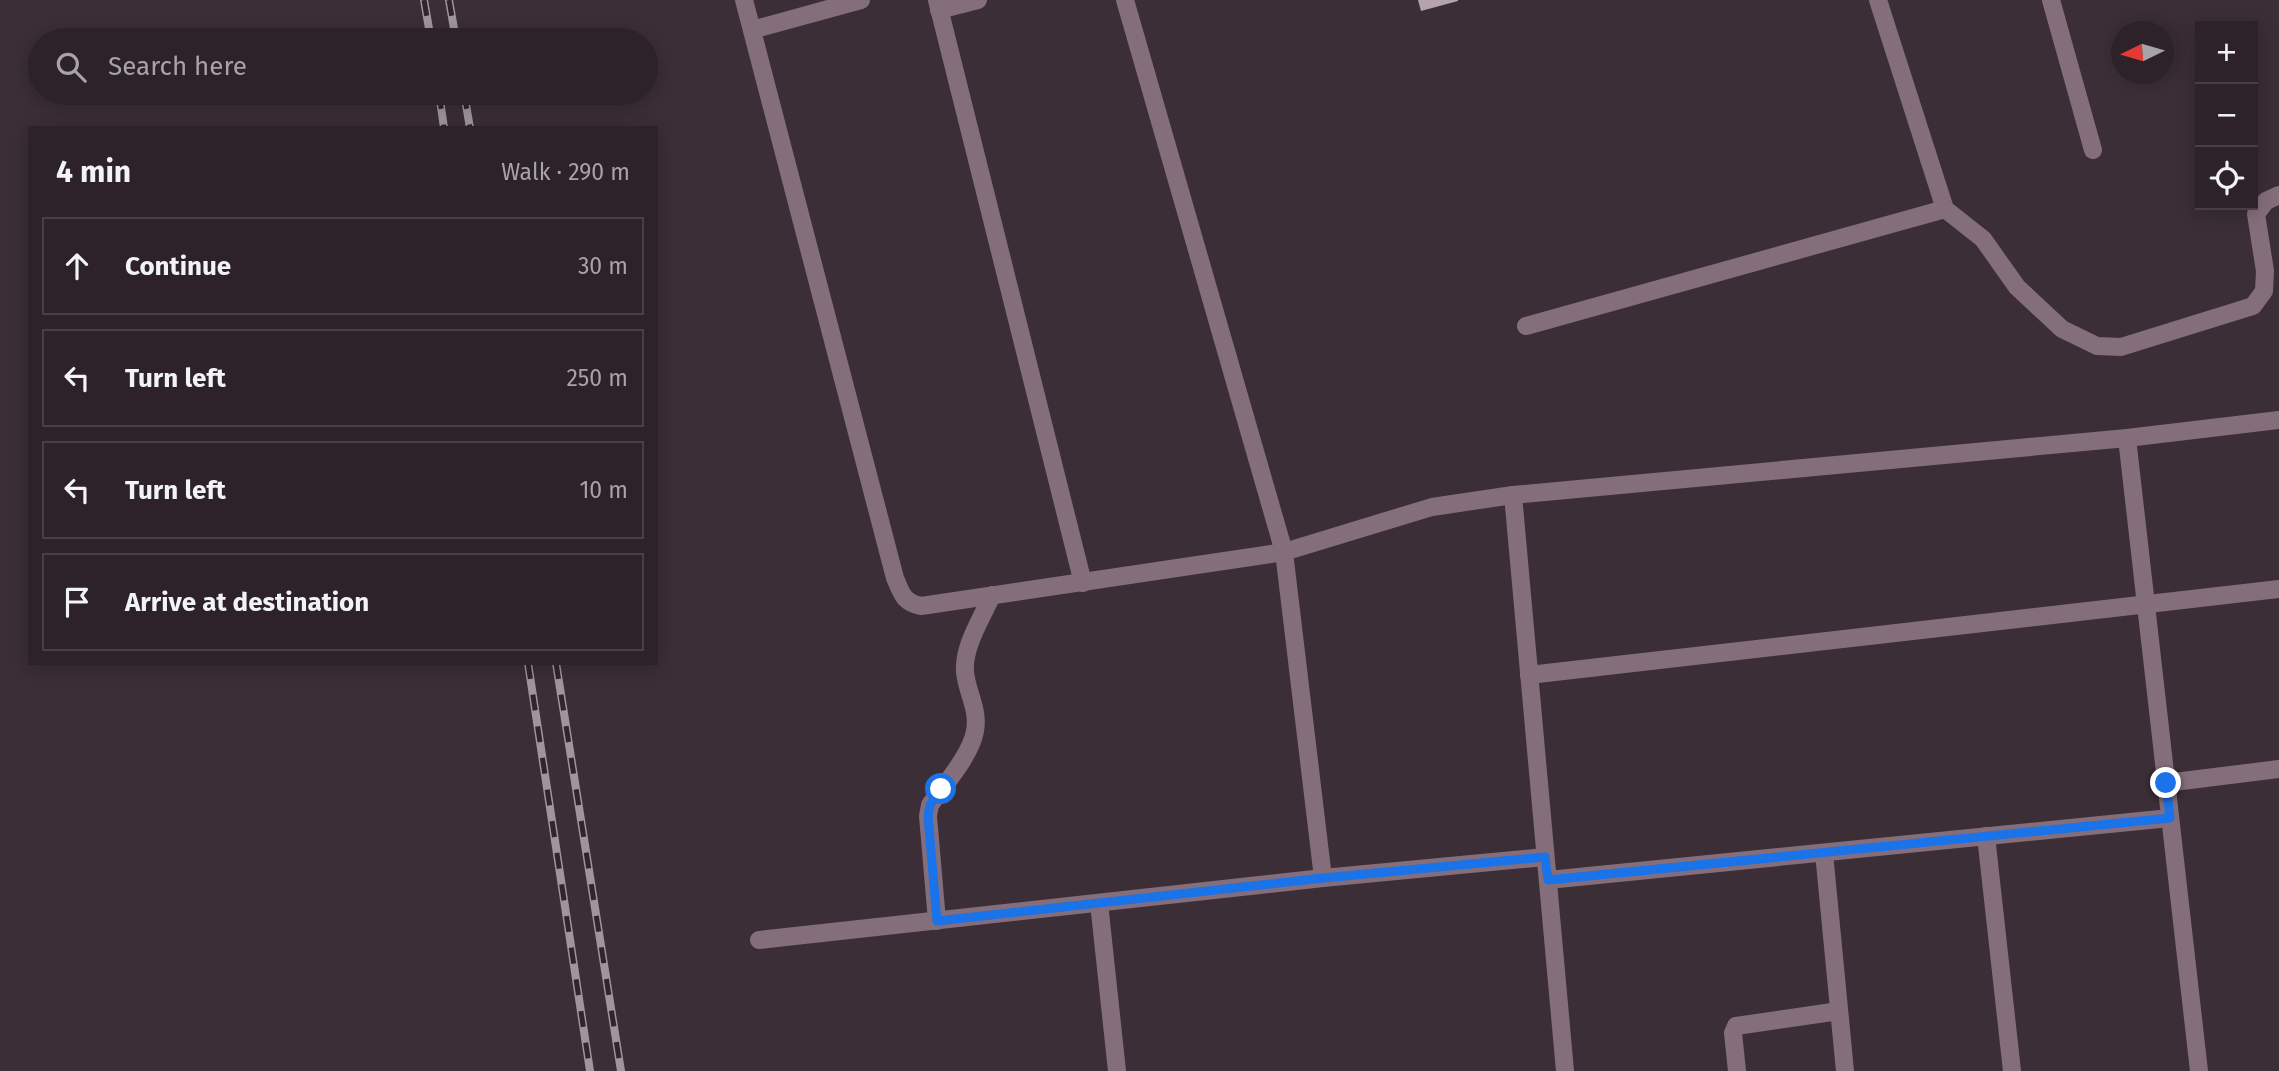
<!DOCTYPE html>
<meta charset="utf-8">
<style>
body{margin:0;font-family:"Fira Sans",sans-serif;background:#342a30;color:#f1f3f6}
.controls{position:absolute;right:21px;top:21px;display:grid;overflow:hidden;border-radius:0px;box-shadow:0 4px 18px #0003}
.controls button{width:63px;height:63px;display:grid;place-items:center;padding:0;border:0;border-bottom:2px solid #483f45;background:#2c2228;color:#f1f3f6;font:35px sans-serif}
.compass{position:absolute;left:2111px;top:21px;width:63px;height:63px;border-radius:50%;background:#2c2228;box-shadow:0 4px 18px #0003;rotate:265deg}
.stop{position:absolute;width:21px;height:21px;margin:-16px;border:5px solid #1a73e8;border-radius:50%;background:#fff}
.stop.end{background:#1a73e8;border-color:#fff;box-shadow:0 2px 7px #0008}
.list{margin:0;padding:0;list-style:none}
h2{display:flex;justify-content:space-between;align-items:center;height:91px;margin:0;padding:0 28px;font-size:30px}
h2 small{font-size:23px;font-weight:400;color:#a6a4a8}
.list li{display:grid;grid-template-columns:46px 1fr auto;gap:21px;align-items:center;box-sizing:border-box;height:98px;margin:0 14px 14px;padding:0 14px;border:2px solid #483f45;border-radius:0px}
.list b{display:block;font-size:26px;white-space:nowrap}
.list em{font-size:23px;font-style:normal;color:#a6a4a8}
.icon{flex:none;width:38px;height:38px;fill:none;stroke:currentColor;stroke-width:2;stroke-linecap:round;stroke-linejoin:round}
.map{position:relative;flex:none;width:2279px;height:1071px;overflow:hidden}
.search{position:absolute;background:#2c2228;box-shadow:0 4px 18px #0003;left:28px;top:28px;width:630px;height:77px;display:flex;align-items:center;gap:18px;box-sizing:border-box;padding:0 24px;border-radius:38px;color:#a6a4a8;font-size:26px}
.panel{position:absolute;background:#2c2228;box-shadow:0 4px 18px #0003;left:28px;top:126px;width:630px;height:539px;border-radius:0px}
.map>svg:first-child{display:block}
.building{fill:#b4a3ad}
.lines{fill:none;stroke-linecap:round;stroke-linejoin:round}
.minor{stroke:#846e7b;stroke-width:18}
.rail-casing{stroke:#a0959c;stroke-width:8}
.rail{stroke:#31242c;stroke-width:5;stroke-dasharray:16;stroke-linecap:butt}
.route{stroke:#1a73e8;stroke-width:9}
</style>
<div class="map">
<svg width="2279" height="1071" viewBox="0 0 2279 1071">
<rect width="100%" height="100%" fill="#3b2e36"/>
<polygon class="building" points="1418,0 1458,0 1458,1 1421,11"/>
<g class="lines">
<g class="minor">
<path d="M744,0L895,578C902,594 903,602 921,606L1284,552L1432,507L1513,495L2127,438L2279,420"/>
<polyline points="937,0 1083,583"/>
<polyline points="1125,0 1284,552 1323,878"/>
<polyline points="1878,0 1945,209 1983,239 2017,287 2062,329 2097,346 2121,347 2253,306 2264,291 2265,271 2256,214 2266,201 2279,195"/>
<polyline points="2051,0 2093,150"/>
<polyline points="939,10 978,0"/>
<polyline points="752,30 861,0"/>
<polyline points="1526,326 1945,209"/>
<polyline points="2127,438 2199,1071"/>
<polyline points="1513,495 1565,1071"/>
<polyline points="1529,675 2279,589"/>
<polyline points="2166,783 2279,769"/>
<polyline points="1986,836 2012,1071"/>
<polyline points="1824,853 1845,1071"/>
<polyline points="1548,880 2170,818"/>
<polyline points="1099,903 1117,1071"/>
<path d="M937,921L928,816L930,805C944,785 971,755 975,731C979,709 967,693 965,672C963,646 982,618 992,595"/>
<polyline points="759,940 1323,878 1545,857"/>
<polyline points="1737,1071 1733,1033 1736,1026 1839,1011"/>
</g>
<defs>
<g id="rail">
<polyline points="424,0 431,40"/>
<polyline points="449,0 456,40"/>
<polyline points="439,93 444,128"/>
<polyline points="464,93 470,128"/>
<polyline points="528,663 590,1071"/>
<polyline points="556,663 621,1071"/>
</g>
</defs>
<use href="#rail" class="rail-casing"/>
<use href="#rail" class="rail"/>
</g>
<g class="lines">
<polyline class="route" points="941,789 930,805 928,816 937,921 1323,878 1545,857 1548,880 2170,818 2166,783"/>
</g>
</svg>
<div class="controls">
<button>+</button>
<button>−</button>
<button><svg class="icon" aria-label="locate" viewBox="0 0 24 24"><circle cx="12" cy="12" r="6"/><path d="M12 2v4M12 18v4M2 12h4M18 12h4"/></svg></button>
</div>
<svg class="compass" viewBox="-18 -18 36 36"><path d="M0-13l5 13h-10z" fill="#e53935"/><path d="M0 13l5-13h-10z" fill="#a6a4a8"/></svg>
<div class="stop" style="left:941px;top:789px"></div>
<div class="stop end" style="left:2166px;top:783px"></div>
<div class="search"><svg class="icon" aria-label="search" viewBox="0 0 24 24"><circle cx="10" cy="10" r="6"/><path d="M15 15l6 6"/></svg>Search here</div>
<section class="panel">
<h2>4 min<small>Walk · 290 m</small></h2>
<ul class="list">
<li><svg class="icon" aria-label="ahead" viewBox="0 0 24 24"><path d="M12 20V5M6 11l6-6 6 6"/></svg><div><b>Continue</b></div><em>30 m</em></li>
<li><svg class="icon" aria-label="left" viewBox="0 0 24 24"><path d="M17 20v-9H6M10 6l-5 5 5 5"/></svg><div><b>Turn left</b></div><em>250 m</em></li>
<li><svg class="icon" aria-label="left" viewBox="0 0 24 24"><path d="M17 20v-9H6M10 6l-5 5 5 5"/></svg><div><b>Turn left</b></div><em>10 m</em></li>
<li><svg class="icon" aria-label="arrive" viewBox="0 0 24 24"><path d="M6 21V4h12l-3 4 3 4H6"/></svg><div><b>Arrive at destination</b></div></li>
</ul>
</section>
</div>
